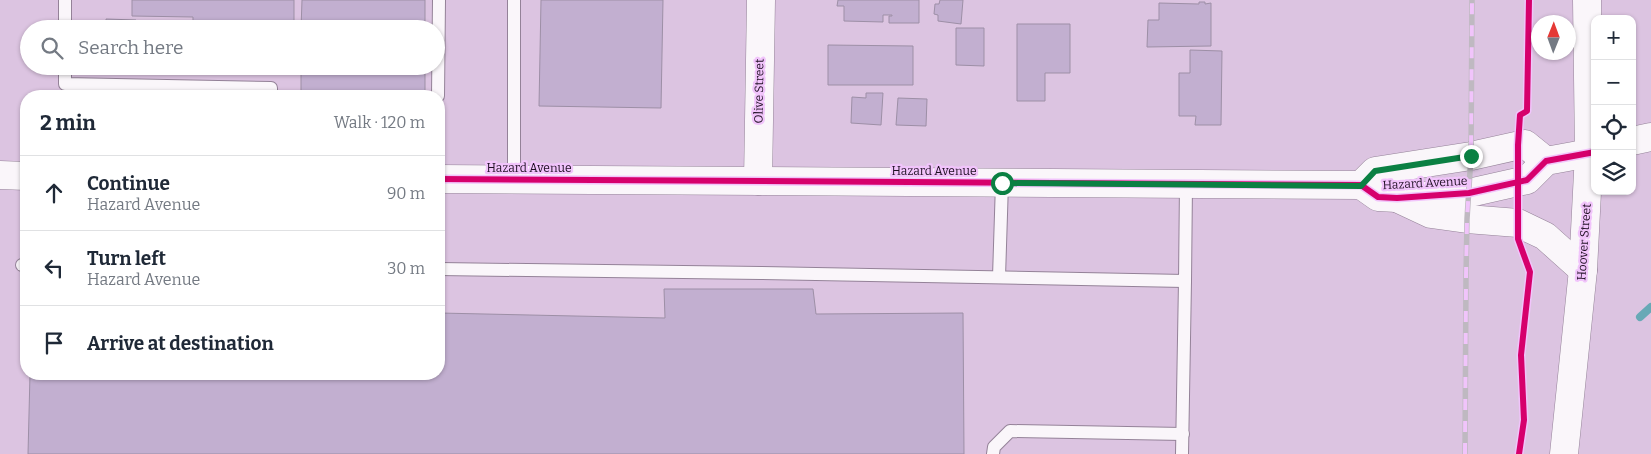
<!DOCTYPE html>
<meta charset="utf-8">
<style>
body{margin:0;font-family:Bitter,serif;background:#f2f2f3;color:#1f2937}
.controls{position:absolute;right:15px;top:15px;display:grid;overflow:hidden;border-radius:10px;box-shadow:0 1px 4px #0004}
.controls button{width:45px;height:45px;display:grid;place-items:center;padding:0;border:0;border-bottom:1px solid #e0e1e3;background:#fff;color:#1f2937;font:25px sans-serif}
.compass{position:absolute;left:1531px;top:15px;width:45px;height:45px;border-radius:50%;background:#fff;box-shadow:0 1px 4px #0004;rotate:1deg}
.stop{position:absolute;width:15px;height:15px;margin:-11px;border:4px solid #0b8043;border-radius:50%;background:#fff}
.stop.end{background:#0b8043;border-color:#fff;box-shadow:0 1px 5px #0008}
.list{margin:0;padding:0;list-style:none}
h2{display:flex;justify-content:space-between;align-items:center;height:65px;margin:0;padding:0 20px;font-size:21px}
h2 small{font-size:16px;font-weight:400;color:#747a83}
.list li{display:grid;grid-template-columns:32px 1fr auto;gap:15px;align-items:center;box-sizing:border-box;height:75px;padding:0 20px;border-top:1px solid #e0e1e3}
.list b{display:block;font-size:19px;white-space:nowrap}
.list p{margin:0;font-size:16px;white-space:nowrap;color:#747a83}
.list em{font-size:16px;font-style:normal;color:#747a83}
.icon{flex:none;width:28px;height:28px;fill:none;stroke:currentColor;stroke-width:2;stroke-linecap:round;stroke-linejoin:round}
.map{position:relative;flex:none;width:1651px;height:454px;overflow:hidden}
.search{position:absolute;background:#fff;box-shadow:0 1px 4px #0004;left:20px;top:20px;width:425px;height:55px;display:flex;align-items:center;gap:12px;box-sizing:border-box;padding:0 18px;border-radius:28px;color:#747a83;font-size:19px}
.panel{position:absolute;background:#fff;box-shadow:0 1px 4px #0004;left:20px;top:90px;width:425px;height:290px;border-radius:20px}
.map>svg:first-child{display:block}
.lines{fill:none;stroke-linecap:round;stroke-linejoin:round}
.stream{stroke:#68a9b6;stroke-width:8}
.building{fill:#c2afd0;stroke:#9d8fa6}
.lane-casing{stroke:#948298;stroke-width:14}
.secondary-casing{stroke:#948298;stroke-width:29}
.lane{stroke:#faf6fa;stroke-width:12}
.secondary{stroke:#faf6fa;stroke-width:28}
.rail-casing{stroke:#bfb9c1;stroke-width:5.5}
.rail{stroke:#f1c4fb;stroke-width:4;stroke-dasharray:11;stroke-linecap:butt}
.cycleway-casing{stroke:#f1c4fb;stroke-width:9}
.cycleway{stroke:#d6006c;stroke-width:6}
.route{stroke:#0b8043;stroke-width:6}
.labels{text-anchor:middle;stroke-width:4.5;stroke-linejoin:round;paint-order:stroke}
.street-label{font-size:12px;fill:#1e0e22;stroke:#f1c4fb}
</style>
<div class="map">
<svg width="1651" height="454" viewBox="0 0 1651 454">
<rect width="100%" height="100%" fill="#dcc4e1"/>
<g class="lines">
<polyline class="stream" points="1640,317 1651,307"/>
</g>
<g class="building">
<polygon points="132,0 294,0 294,29 193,29 193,17 132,16"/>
<polygon points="302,0 425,0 425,29 301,29"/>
<polygon points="541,0 663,0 661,108 539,106"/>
<polygon points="838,0 919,0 919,23 889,23 889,16 892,16 892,15 883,15 883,22 844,21 844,6 837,6"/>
<polygon points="940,0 963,0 961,24 938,21 938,15 934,14 935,4 939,4"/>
<polygon points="1199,2 1205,2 1205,4 1211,3 1211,46 1147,47 1148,20 1159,20 1159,3 1199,4"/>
<polygon points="106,19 136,20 136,29 107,29"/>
<polygon points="1017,24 1070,24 1070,73 1045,73 1045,101 1017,101"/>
<polygon points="956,28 984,28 984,66 956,65"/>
<polygon points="828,45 913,46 913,85 828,85"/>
<polygon points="1190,50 1222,51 1221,125 1195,125 1196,116 1179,116 1179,73 1190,73"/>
<rect x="301" y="66" width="124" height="30"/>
<polygon points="866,93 883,93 881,125 851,123 852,97 866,98"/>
<polygon points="898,98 927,99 926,126 896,125"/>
<polygon points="664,289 813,289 816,314 963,313 964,454 28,454 30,374 439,374 439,313 665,318"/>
</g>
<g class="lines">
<defs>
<g id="lane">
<polyline points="65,29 65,0"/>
<polyline points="65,66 65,84 271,88 271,96"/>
<polyline points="438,96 439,0"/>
<polyline points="514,179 514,0"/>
<polyline points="22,265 26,265"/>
<polyline points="439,269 761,273 1185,281 1186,184"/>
<polyline points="999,277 1002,183"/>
<polyline points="993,454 994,447 1010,431 1183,434"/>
<polyline points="1182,454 1185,281"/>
</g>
<g id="secondary">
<polyline points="1632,141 1651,137"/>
<polyline points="0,175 26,176"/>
<polyline points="439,179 1361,185 1378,197 1397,198 1469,193 1527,180 1546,161 1595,152"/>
<polyline points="758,181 761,0"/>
<polyline points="1361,185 1375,171 1471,156 1525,144 1546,161"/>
<polyline points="1399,199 1431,214 1467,219 1518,223 1545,236 1583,270"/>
<polyline points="1564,454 1583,270 1589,153 1587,0"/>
</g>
</defs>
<use href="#lane" class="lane-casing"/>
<use href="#secondary" class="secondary-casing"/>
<use href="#lane" class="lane"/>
<use href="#secondary" class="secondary"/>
<defs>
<polyline id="rail" points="1465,454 1466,277 1467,219 1471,156 1472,0"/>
</defs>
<use href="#rail" class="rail-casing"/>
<use href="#rail" class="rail"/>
<defs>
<g id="cycleway">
<polyline points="439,179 1361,185 1378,197 1397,198 1469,193 1527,180 1546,161 1595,152"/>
<polyline points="1519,454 1524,420 1521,355 1530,272 1518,239 1518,145 1520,115 1527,111 1529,0"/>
</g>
</defs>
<use href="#cycleway" class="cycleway-casing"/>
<use href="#cycleway" class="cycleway"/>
</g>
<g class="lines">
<polyline class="route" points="1002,183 1361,186 1375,171 1471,156"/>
</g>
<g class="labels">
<g class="street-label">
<text transform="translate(759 91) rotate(-89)" y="4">Olive Street</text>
<text x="529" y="172">Hazard Avenue</text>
<text x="934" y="175">Hazard Avenue</text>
<text transform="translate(1425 183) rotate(-3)" y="4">Hazard Avenue</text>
<text transform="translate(1584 242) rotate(-86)" y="4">Hoover Street</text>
</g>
</g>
</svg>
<div class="controls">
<button>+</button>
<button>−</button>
<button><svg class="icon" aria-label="locate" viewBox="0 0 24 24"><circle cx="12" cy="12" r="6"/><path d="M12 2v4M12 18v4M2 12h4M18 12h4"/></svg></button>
<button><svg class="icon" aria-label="layers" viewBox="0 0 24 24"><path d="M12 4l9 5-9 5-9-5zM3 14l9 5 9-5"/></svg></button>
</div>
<svg class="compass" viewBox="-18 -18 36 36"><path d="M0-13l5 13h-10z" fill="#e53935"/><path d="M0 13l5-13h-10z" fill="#747a83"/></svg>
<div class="stop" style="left:1002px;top:183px"></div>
<div class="stop end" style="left:1471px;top:156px"></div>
<div class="search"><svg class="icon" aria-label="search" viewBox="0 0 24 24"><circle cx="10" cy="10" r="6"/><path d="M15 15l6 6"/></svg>Search here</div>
<section class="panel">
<h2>2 min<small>Walk · 120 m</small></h2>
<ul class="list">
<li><svg class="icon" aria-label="ahead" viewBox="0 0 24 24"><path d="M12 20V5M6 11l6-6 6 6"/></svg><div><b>Continue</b><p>Hazard Avenue</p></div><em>90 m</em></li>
<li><svg class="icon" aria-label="left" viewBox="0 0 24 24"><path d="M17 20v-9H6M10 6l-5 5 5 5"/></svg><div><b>Turn left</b><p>Hazard Avenue</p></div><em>30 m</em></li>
<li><svg class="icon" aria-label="arrive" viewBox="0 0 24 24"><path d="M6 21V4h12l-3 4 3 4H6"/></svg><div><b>Arrive at destination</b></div></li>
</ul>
</section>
</div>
